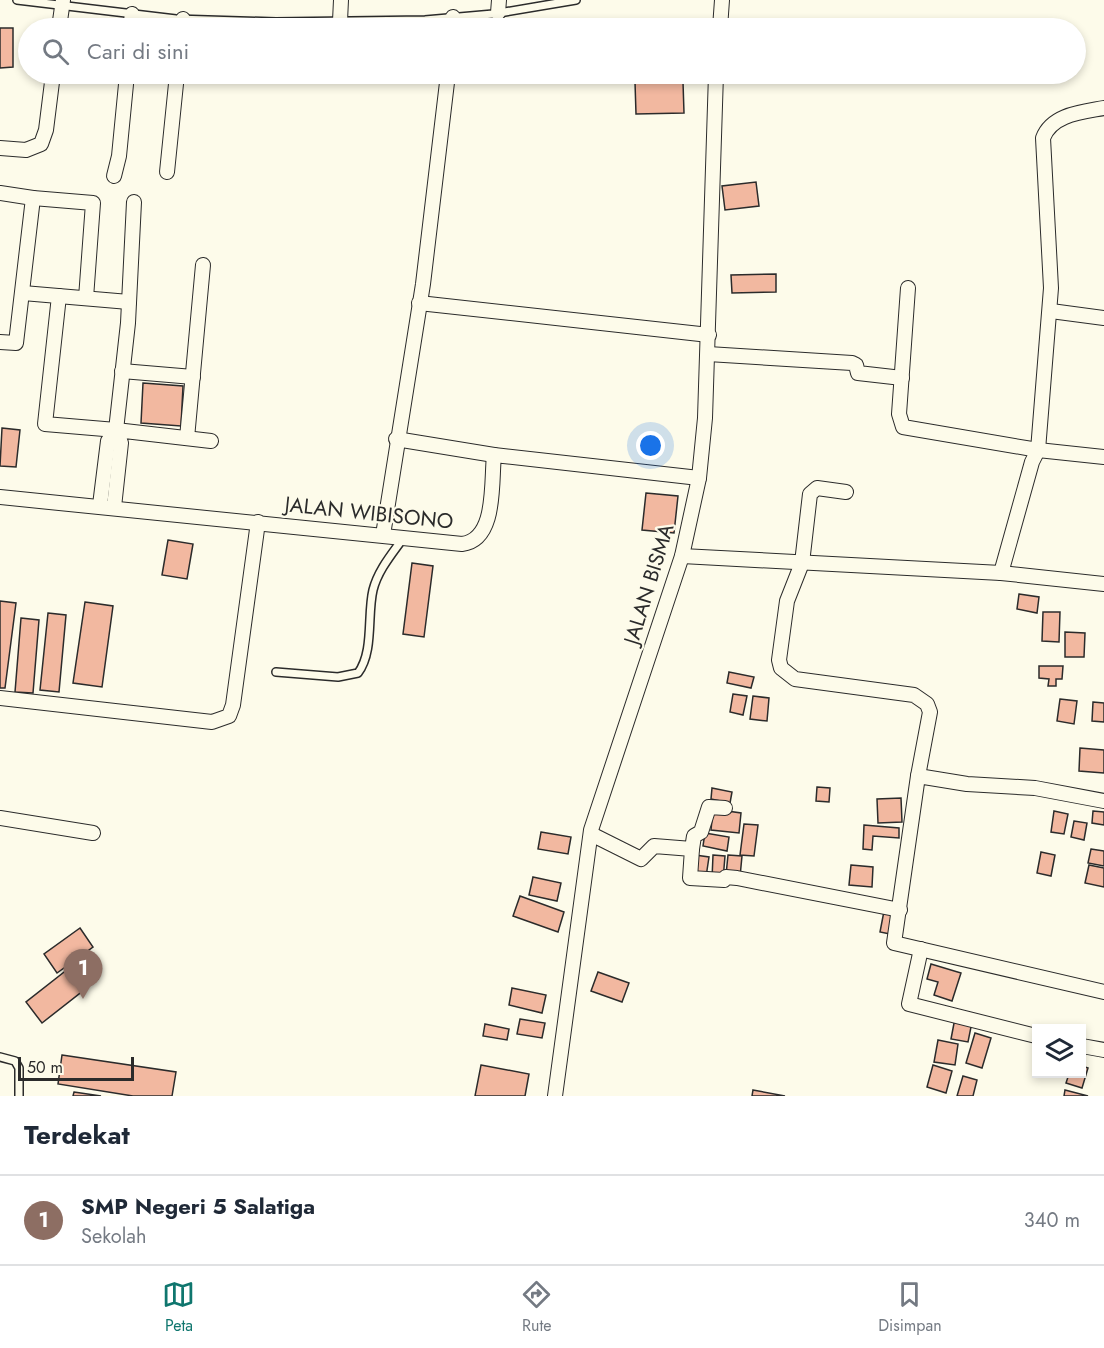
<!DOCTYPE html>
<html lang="id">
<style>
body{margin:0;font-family:Jost,sans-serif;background:#f2f2f3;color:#1f2937}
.controls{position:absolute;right:18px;bottom:18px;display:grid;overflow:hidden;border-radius:0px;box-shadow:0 3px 9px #0003}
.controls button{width:54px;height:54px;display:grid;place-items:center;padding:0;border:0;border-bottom:2px solid #e0e1e3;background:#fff;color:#1f2937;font:30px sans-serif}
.scale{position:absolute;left:18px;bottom:15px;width:116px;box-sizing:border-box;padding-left:6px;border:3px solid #2b2b2b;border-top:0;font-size:16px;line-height:21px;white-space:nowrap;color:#2b2b2b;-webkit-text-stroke:4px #fdfbea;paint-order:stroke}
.you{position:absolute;left:651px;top:446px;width:21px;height:21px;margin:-15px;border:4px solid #fff;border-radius:50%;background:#1a73e8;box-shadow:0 0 0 9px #1a73e833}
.badge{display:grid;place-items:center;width:39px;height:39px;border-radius:50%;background:#0f766e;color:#fff;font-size:20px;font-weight:700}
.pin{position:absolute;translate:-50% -50px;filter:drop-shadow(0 2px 3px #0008)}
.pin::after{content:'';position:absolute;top:32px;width:21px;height:18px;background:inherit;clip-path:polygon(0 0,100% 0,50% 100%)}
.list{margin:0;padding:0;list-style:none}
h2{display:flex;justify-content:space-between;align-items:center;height:78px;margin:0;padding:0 24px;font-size:26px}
h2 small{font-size:20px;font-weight:400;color:#747a83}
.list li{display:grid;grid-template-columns:39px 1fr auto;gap:18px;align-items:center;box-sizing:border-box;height:90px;padding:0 24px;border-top:2px solid #e0e1e3}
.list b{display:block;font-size:22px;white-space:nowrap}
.list p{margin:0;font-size:20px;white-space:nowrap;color:#747a83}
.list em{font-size:20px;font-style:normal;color:#747a83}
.icon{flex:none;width:33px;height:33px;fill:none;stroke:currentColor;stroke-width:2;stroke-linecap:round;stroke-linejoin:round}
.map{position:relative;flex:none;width:1104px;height:1096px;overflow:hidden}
.search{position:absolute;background:#fff;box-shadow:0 3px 9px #0003;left:18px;right:18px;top:18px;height:66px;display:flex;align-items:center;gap:15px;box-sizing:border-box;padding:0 21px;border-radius:33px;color:#747a83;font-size:22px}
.sheet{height:168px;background:#fff}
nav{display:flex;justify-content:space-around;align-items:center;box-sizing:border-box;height:84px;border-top:2px solid #e0e1e3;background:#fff;font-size:16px;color:#747a83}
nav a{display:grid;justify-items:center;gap:3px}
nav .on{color:#0f766e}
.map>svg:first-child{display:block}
.building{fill:#f2b8a0;stroke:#2b2b2b;stroke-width:1.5}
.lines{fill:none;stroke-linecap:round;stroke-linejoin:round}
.service-casing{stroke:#2b2b2b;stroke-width:10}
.minor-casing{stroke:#2b2b2b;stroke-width:16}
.service{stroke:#fdfbea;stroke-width:7}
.minor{stroke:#fdfbea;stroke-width:14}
.labels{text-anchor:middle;stroke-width:4.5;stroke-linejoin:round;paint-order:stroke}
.street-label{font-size:21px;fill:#2b2b2b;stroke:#fdfbea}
</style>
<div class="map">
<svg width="1104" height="1096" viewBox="0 0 1104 1096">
<rect width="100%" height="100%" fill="#fdfbea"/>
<g class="building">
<polygon points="0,28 13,28 13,67 0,68"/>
<polygon points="635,82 683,82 684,113 636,114"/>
<polygon points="756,182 759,206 725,210 722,186"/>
<polygon points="776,274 776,292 732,293 731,275"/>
<polygon points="143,383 183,386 181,426 141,423"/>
<polygon points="2,428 20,430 16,467 0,466"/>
<polygon points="646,493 678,496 674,533 642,530"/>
<polygon points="168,540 193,544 187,579 162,575"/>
<polygon points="412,563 433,566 424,637 403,634"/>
<polygon points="1019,594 1039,597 1037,613 1017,609"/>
<polygon points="0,601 16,603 5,688 0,688"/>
<polygon points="85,602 113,606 102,687 73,683"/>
<polygon points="1043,612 1060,612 1059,642 1042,641"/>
<polygon points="48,613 66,615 59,692 40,690"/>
<polygon points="21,618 39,620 33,693 15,692"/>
<polygon points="1065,632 1085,633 1084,657 1065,657"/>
<polygon points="1039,666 1063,666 1062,679 1056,679 1056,686 1048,686 1049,679 1039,678"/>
<polygon points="729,672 754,677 751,688 727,683"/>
<polygon points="733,694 747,696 743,715 730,712"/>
<polygon points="753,696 769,698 767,721 750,719"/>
<polygon points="1060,699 1077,701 1074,724 1057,721"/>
<polygon points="1093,702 1104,703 1104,722 1092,721"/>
<polygon points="1080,748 1104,750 1104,773 1079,771"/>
<polygon points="817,787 830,788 829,802 816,801"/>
<polygon points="712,788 732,792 730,803 711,799"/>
<polygon points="901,798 902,822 878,823 877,799"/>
<polygon points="713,809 741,813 739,833 711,830"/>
<polygon points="1054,811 1068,814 1064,834 1051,832"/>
<polygon points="1093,811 1104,812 1104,825 1092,823"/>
<polygon points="1074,821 1087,823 1084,840 1071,837"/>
<polygon points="744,824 758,825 754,856 740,855"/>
<polygon points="864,825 899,828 899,838 873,836 872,850 863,849"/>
<polygon points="541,832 571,837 568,854 538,849"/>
<polygon points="705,833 729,837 727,851 703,846"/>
<polygon points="1091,849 1104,851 1104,866 1088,863"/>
<polygon points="1041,852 1055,855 1051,876 1037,873"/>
<polygon points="695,855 709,857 706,877 692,875"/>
<polygon points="713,855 725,856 723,880 712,879"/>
<polygon points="728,855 742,856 740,877 726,875"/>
<polygon points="851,865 873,867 872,887 849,885"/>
<polygon points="1089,865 1104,868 1104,887 1085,883"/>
<polygon points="533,877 561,883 557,901 529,895"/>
<polygon points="520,896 564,912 558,932 513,916"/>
<polygon points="884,911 898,913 895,935 880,932"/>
<polygon points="80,928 93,947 57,973 44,954"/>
<polygon points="82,958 98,979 42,1023 26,1002"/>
<polygon points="931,964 961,973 952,1001 934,995 938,982 927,979"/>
<polygon points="598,972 629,983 622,1002 591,991"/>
<polygon points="512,988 546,995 542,1013 509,1005"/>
<polygon points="955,1018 972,1022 968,1042 951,1039"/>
<polygon points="520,1019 545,1023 542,1038 517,1034"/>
<polygon points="485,1024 509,1029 507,1040 483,1036"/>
<polygon points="975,1033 991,1038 982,1068 966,1063"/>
<polygon points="938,1040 958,1044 955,1065 934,1062"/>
<polygon points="62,1055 176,1072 172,1096 133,1096 58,1084"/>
<polygon points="481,1065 529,1074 525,1096 475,1096"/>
<polygon points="933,1065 952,1071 946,1093 927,1087"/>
<polygon points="1082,1066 1088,1068 1082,1088 1066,1083 1069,1074 1082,1074"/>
<polygon points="963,1076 977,1080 973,1096 957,1096"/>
<polygon points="753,1090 785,1096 752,1096"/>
<polygon points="1065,1090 1088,1096 1064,1096"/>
<polygon points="74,1092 101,1096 73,1096"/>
</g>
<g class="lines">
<defs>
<g id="service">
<polyline points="17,0 176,19 276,22 425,20 493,14 576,0"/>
<path d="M276,672L338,677L358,673C374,652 367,615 373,590C378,570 392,554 404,537"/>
<polyline points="0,1057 15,1061 19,1068 19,1096"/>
</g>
<g id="minor">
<polyline points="498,13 499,0"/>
<polyline points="340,21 341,0"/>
<polyline points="59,28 63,0"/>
<polyline points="130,28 132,14"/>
<polyline points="182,28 183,19"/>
<polyline points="452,28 453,17"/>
<polyline points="720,28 722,0"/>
<polyline points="0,148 26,150 41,144 46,130 53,74"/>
<polyline points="167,172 177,74"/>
<polyline points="114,176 119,156 127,74"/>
<polyline points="0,193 33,198 16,343 0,342"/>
<polyline points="33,198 93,203 86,298"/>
<polyline points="908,288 899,414 903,427 1038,450 1104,457"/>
<polyline points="23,293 129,302"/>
<polyline points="59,296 45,424 116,430"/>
<polyline points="419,303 709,335"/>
<polyline points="1051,311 1104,318"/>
<polyline points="708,354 852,363 856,365 858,373 902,378"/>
<polyline points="122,371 193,377"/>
<polyline points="187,438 203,265"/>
<polyline points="396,439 494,455"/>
<polyline points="846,492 817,488 810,494 802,563 787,601 779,660 781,668 795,679 914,695 927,704 930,712 918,776"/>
<path d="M0,497L462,544C497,540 491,482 494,455L699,478"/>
<polyline points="100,505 108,441 116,430 128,323 134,202"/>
<polyline points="114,507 121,443 116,430 211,441"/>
<polyline points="383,535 423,284 448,74"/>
<polyline points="682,556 1001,573 1104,584"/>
<path d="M1001,573L1032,462L1038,450L1051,288L1043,138C1052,114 1083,112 1104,108"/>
<polyline points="0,698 212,722 229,716 233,705 258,522"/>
<polyline points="1104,801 1035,788 967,784 918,776 894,943 1104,992"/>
<polyline points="0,818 93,833"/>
<polyline points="591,834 641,859 654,846 692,849 690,878 724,880 726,877 737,878 900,910"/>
<polyline points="692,849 694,836 701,832 709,807 725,808"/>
<polyline points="921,949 909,1004 1036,1036"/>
<polyline points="1082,1046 1104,1050"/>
<polyline points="555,1096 591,830 682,556 699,478 705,418 716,74"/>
</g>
</defs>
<use href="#service" class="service-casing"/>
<use href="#minor" class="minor-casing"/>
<use href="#service" class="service"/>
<use href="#minor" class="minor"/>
</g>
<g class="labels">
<g class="street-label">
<text transform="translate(369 513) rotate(6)" y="7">JALAN WIBISONO</text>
<text transform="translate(649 584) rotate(-73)" y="7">JALAN BISMA</text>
</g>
</g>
</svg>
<div class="controls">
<button><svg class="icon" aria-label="layers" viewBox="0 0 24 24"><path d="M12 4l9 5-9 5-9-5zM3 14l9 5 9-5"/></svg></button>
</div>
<div class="scale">50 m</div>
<div class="you"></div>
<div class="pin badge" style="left:83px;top:999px;background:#8d6e63">1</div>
<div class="search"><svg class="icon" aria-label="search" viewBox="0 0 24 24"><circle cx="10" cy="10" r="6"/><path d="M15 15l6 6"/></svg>Cari di sini</div>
</div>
<section class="sheet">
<h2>Terdekat<small></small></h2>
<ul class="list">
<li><span class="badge" style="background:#8d6e63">1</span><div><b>SMP Negeri 5 Salatiga</b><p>Sekolah</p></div><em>340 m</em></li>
</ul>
</section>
<nav>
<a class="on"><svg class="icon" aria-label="map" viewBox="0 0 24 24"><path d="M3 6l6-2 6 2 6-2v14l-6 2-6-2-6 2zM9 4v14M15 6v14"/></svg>Peta</a>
<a><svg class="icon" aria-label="directions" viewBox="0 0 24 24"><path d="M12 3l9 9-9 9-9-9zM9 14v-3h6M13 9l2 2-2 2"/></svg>Rute</a>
<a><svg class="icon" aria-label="saved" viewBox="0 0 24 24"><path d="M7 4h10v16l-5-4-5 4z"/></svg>Disimpan</a>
</nav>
